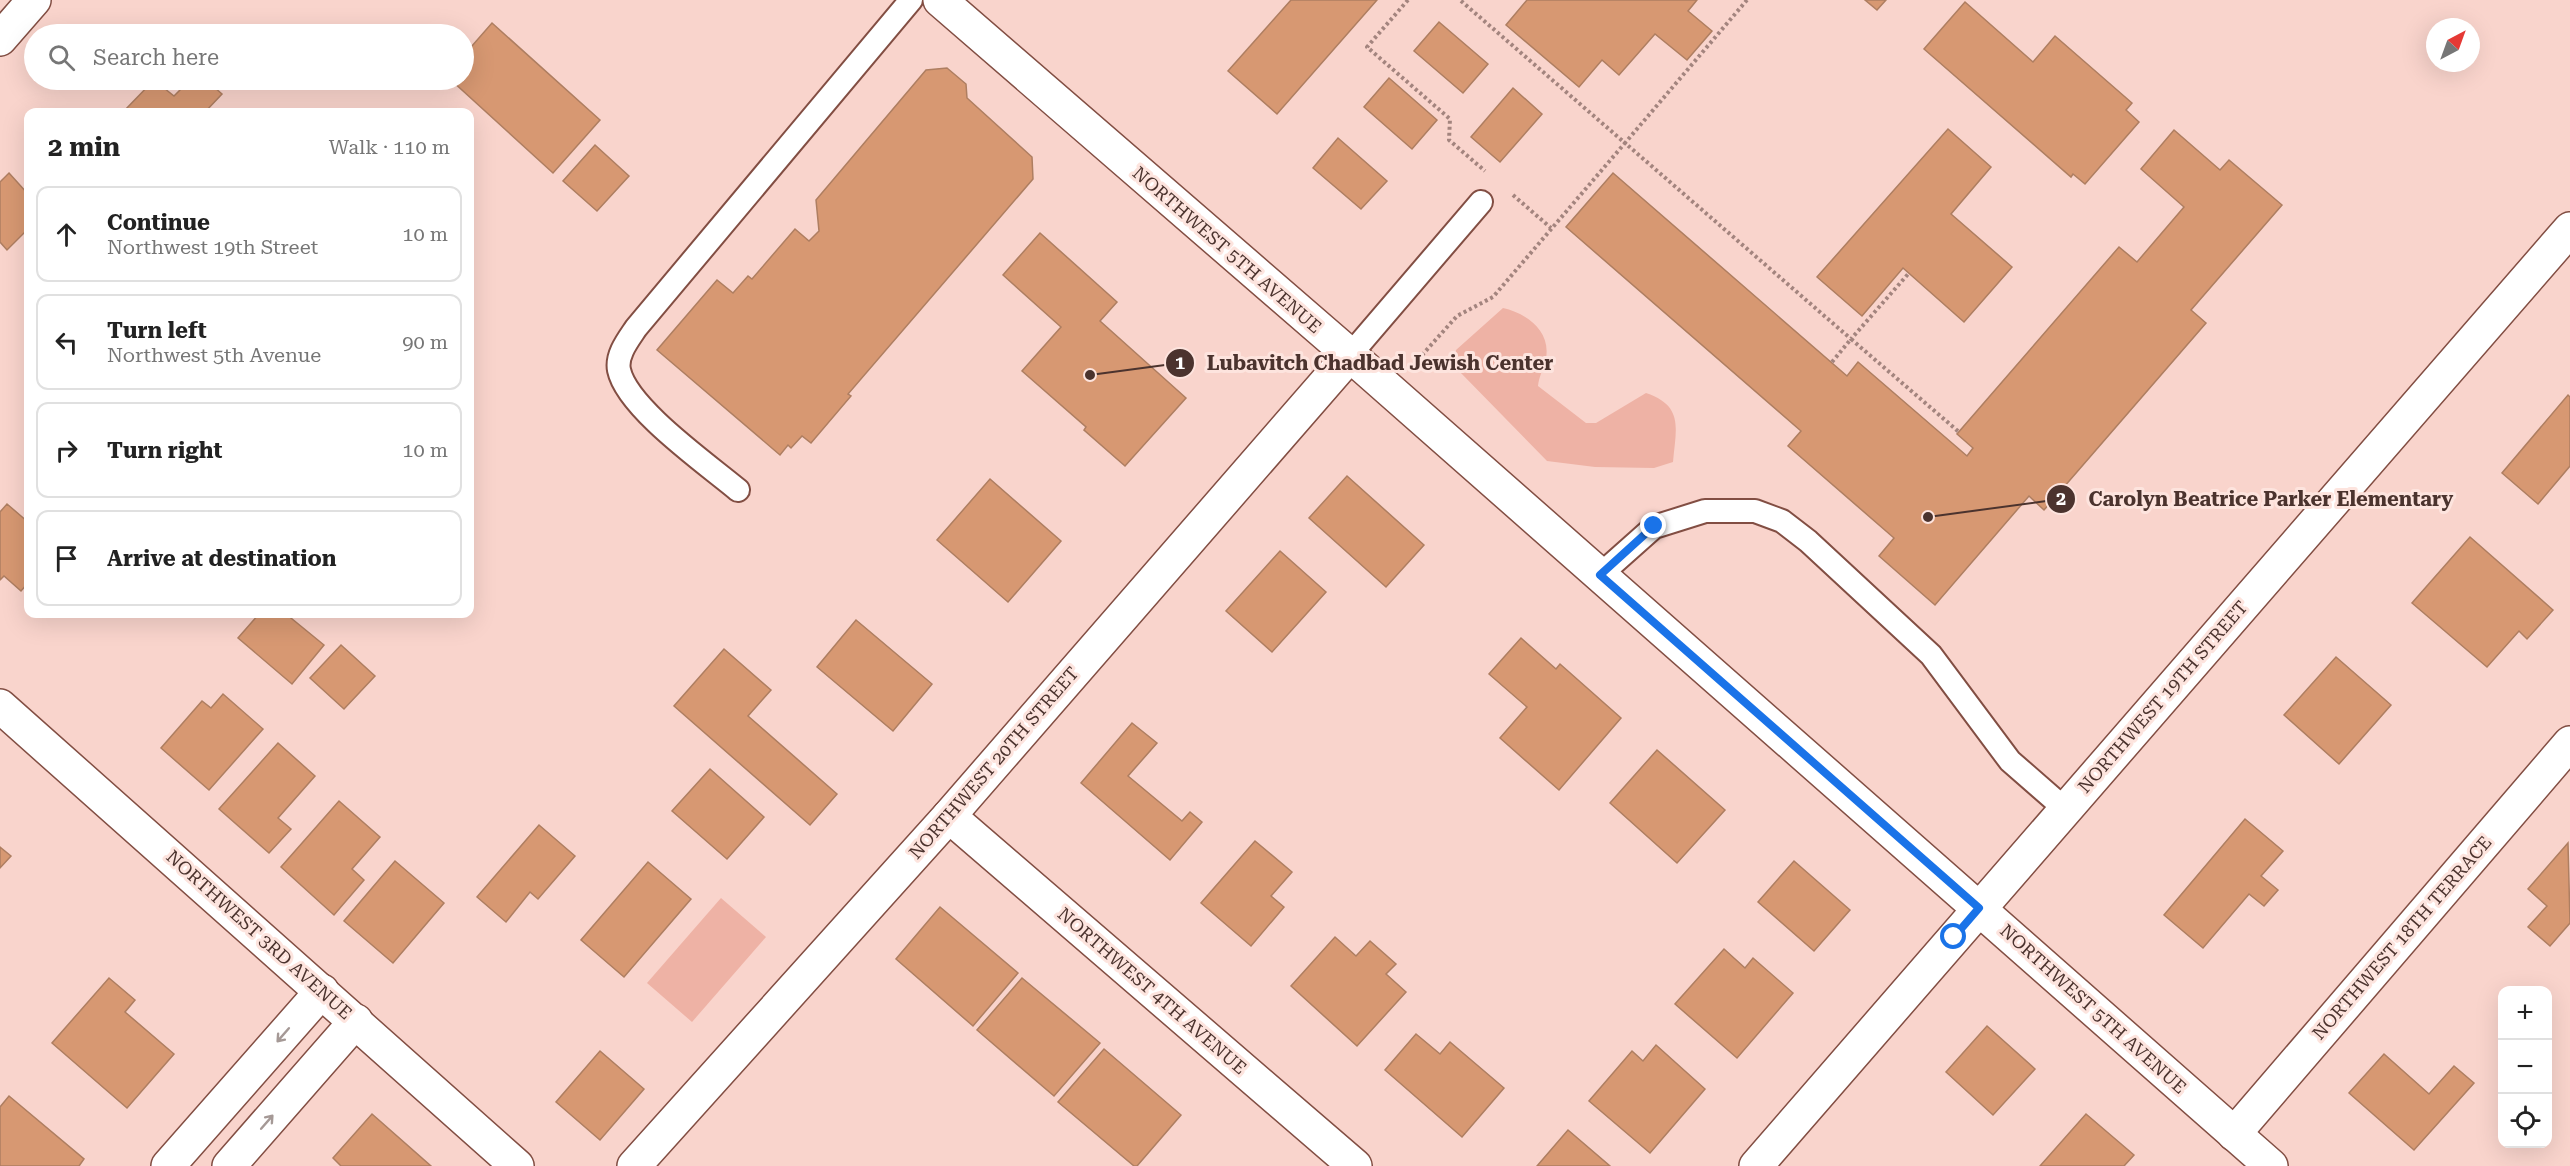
<!DOCTYPE html>
<meta charset="utf-8">
<style>
body{margin:0;font-family:"Roboto Serif",serif;background:#f2f2f2;color:#222}
.controls{position:absolute;right:18px;bottom:18px;display:grid;overflow:hidden;border-radius:12px;box-shadow:0 6px 24px #0002}
.controls button{width:54px;height:54px;display:grid;place-items:center;padding:0;border:0;border-bottom:2px solid #e0e0e0;background:#fff;color:#222;font:30px sans-serif}
.compass{position:absolute;left:2426px;top:18px;width:54px;height:54px;border-radius:50%;background:#fff;box-shadow:0 6px 24px #0002;rotate:41deg}
.stop{position:absolute;width:18px;height:18px;margin:-14px;border:4px solid #1a73e8;border-radius:50%;background:#fff}
.stop.end{background:#1a73e8;border-color:#fff;box-shadow:0 2px 6px #0008}
.list{margin:0;padding:0;list-style:none}
h2{display:flex;justify-content:space-between;align-items:center;height:78px;margin:0;padding:0 24px;font-size:26px}
h2 small{font-size:20px;font-weight:400;color:#767676}
.list li{display:grid;grid-template-columns:39px 1fr auto;gap:18px;align-items:center;box-sizing:border-box;height:96px;margin:0 12px 12px;padding:0 12px;border:2px solid #e0e0e0;border-radius:12px}
.list b{display:block;font-size:22px;white-space:nowrap}
.list p{margin:0;font-size:20px;white-space:nowrap;color:#767676}
.list em{font-size:20px;font-style:normal;color:#767676}
.icon{flex:none;width:33px;height:33px;fill:none;stroke:currentColor;stroke-width:2;stroke-linecap:round;stroke-linejoin:round}
.map{position:relative;flex:none;width:2570px;height:1166px;overflow:hidden}
.search{position:absolute;background:#fff;box-shadow:0 6px 24px #0002;left:24px;top:24px;width:450px;height:66px;display:flex;align-items:center;gap:15px;box-sizing:border-box;padding:0 21px;border-radius:33px;color:#767676;font-size:22px}
.panel{position:absolute;background:#fff;box-shadow:0 6px 24px #0002;left:24px;top:108px;width:450px;height:510px;border-radius:12px}
.map>svg:first-child{display:block}
.green{fill:#eeb2a5}
.building{fill:#d79872;stroke:#ae7e61;stroke-width:1.5}
.lines{fill:none;stroke-linecap:round;stroke-linejoin:round}
.lane-casing{stroke:#824e43;stroke-width:26}
.street-casing{stroke:#824e43;stroke-width:36}
.path{stroke:#a3847e;stroke-width:4;stroke-dasharray:3 3;stroke-linecap:butt}
.lane{stroke:#fff;stroke-width:22}
.street{stroke:#fff;stroke-width:33}
.oneway{stroke:#a59996}
.route{stroke:#1a73e8;stroke-width:8}
.labels{text-anchor:middle;stroke-width:6;stroke-linejoin:round;paint-order:stroke}
.street-label{font-size:18px;fill:#4b332e;stroke:#fde4de}
.leader{fill:none;stroke:#4b332e;stroke-width:2}
.callout-dot{fill:#4b332e;stroke:#fde4de;stroke-width:2}
.mark-label{font-size:18px;text-anchor:middle;font-weight:bold;fill:#fff}
.callout-label{font-size:20px;text-anchor:middle;font-weight:bold;fill:#4b332e;stroke:#fde4de;stroke-width:6;stroke-linejoin:round;paint-order:stroke}
</style>
<div class="map">
<svg width="2570" height="1166" viewBox="0 0 2570 1166">
<rect width="100%" height="100%" fill="#f9d4cc"/>
<g class="green">
<path d="M1503,308C1526,313 1551,331 1546,358C1544,368 1539,376 1538,386L1586,423H1596L1646,393C1684,406 1676,428 1673,462L1654,468L1595,467L1547,461L1459,371L1454,361L1456,350Z"/>
<polygon points="721,898 766,937 692,1022 647,983"/>
</g>
<g class="building">
<polygon points="1291,0 1377,0 1277,114 1228,71"/>
<polygon points="1527,0 1697,0 1688,11 1712,31 1687,60 1655,34 1619,75 1602,60 1579,87 1506,25"/>
<polygon points="1865,0 1886,0 1877,10"/>
<polygon points="1965,2 2033,62 2055,36 2132,103 2126,110 2139,122 2085,184 2073,174 2071,177 1924,49"/>
<polygon points="1439,22 1488,64 1463,93 1414,51"/>
<polygon points="492,23 600,120 553,173 451,80 464,80 464,55"/>
<polygon points="947,68 966,84 967,98 1032,157 1033,179 848,394 851,396 811,443 802,436 791,448 788,445 780,455 657,350 717,280 733,293 748,276 752,279 795,229 809,241 819,231 816,200 926,70"/>
<polygon points="1389,78 1437,120 1412,149 1364,107"/>
<polygon points="154,80 174,96 190,80 206,80 222,94 205,112 123,112"/>
<polygon points="1513,88 1542,114 1500,162 1471,137"/>
<polygon points="1948,129 1991,167 1951,214 2012,267 1964,322 1903,268 1862,316 1817,277"/>
<polygon points="2174,130 2220,170 2229,160 2282,205 2191,310 2206,323 2044,510 2029,496 1935,605 1879,556 1894,538 1788,446 1801,431 1566,227 1613,173 1847,376 1858,362 1967,456 1973,448 1957,434 2119,247 2137,262 2184,207 2141,169"/>
<polygon points="1338,138 1387,181 1361,209 1313,168"/>
<polygon points="595,145 629,176 597,211 563,181"/>
<polygon points="9,173 28,194 28,229 7,250 0,242 0,182"/>
<polygon points="1040,233 1117,302 1100,321 1186,398 1125,466 1084,430 1086,427 1022,371 1061,327 1003,275"/>
<polygon points="2568,395 2570,397 2570,466 2538,504 2502,473"/>
<polygon points="1347,476 1424,545 1386,587 1309,518"/>
<polygon points="990,479 1061,541 1008,602 937,540"/>
<polygon points="7,504 28,522 28,583 21,591 4,576 0,580 0,512"/>
<polygon points="2470,537 2553,610 2527,639 2519,631 2487,667 2412,603"/>
<polygon points="1280,551 1326,592 1272,652 1226,611"/>
<polygon points="259,614 286,614 324,645 292,684 238,638"/>
<polygon points="856,620 932,684 893,731 817,667"/>
<polygon points="1521,638 1556,669 1560,664 1621,718 1559,790 1500,738 1527,707 1489,674"/>
<polygon points="341,645 375,676 344,709 310,678"/>
<polygon points="724,649 771,690 748,716 837,794 810,825 674,706"/>
<polygon points="2336,657 2391,705 2339,764 2284,715"/>
<polygon points="223,694 263,729 209,790 161,748 202,701 211,708"/>
<polygon points="1132,723 1157,743 1128,776 1182,821 1190,812 1202,822 1170,860 1081,783"/>
<polygon points="278,743 315,776 278,818 291,829 269,853 219,809"/>
<polygon points="1657,750 1725,810 1677,863 1610,803"/>
<polygon points="710,769 764,817 727,859 672,811"/>
<polygon points="339,801 380,837 352,869 364,880 334,915 281,867"/>
<polygon points="2245,819 2283,851 2261,876 2278,890 2264,906 2249,894 2203,948 2164,915"/>
<polygon points="539,825 575,856 538,899 530,892 506,922 477,897"/>
<polygon points="1255,841 1292,872 1271,896 1284,907 1251,946 1201,903"/>
<polygon points="2568,843 2570,923 2550,946 2528,927 2547,906 2528,889"/>
<polygon points="0,847 11,856 0,868"/>
<polygon points="395,861 444,903 393,963 344,921"/>
<polygon points="1794,861 1850,910 1814,951 1758,902"/>
<polygon points="648,862 691,899 624,977 581,940"/>
<polygon points="940,907 1018,973 973,1026 896,959"/>
<polygon points="1335,937 1356,956 1370,941 1396,964 1386,974 1406,992 1357,1046 1291,986"/>
<polygon points="1724,949 1745,968 1753,958 1793,993 1737,1058 1675,1004"/>
<polygon points="109,978 135,1000 125,1012 174,1054 127,1108 52,1043"/>
<polygon points="1022,978 1100,1043 1054,1096 977,1030"/>
<polygon points="1987,1026 2035,1069 1993,1115 1946,1072"/>
<polygon points="1416,1034 1440,1054 1450,1042 1504,1088 1462,1137 1385,1070"/>
<polygon points="1656,1045 1705,1089 1650,1153 1589,1101 1632,1051 1643,1061"/>
<polygon points="1104,1049 1181,1115 1137,1166 1134,1166 1058,1102"/>
<polygon points="600,1051 644,1089 600,1140 556,1102"/>
<polygon points="2384,1054 2429,1094 2454,1066 2474,1083 2414,1150 2349,1093"/>
<polygon points="9,1096 84,1159 79,1166 0,1166 0,1107"/>
<polygon points="372,1114 431,1166 341,1166 333,1158"/>
<polygon points="2086,1114 2134,1155 2124,1166 2040,1166"/>
<polygon points="1568,1130 1610,1166 1537,1166"/>
</g>
<g class="lines">
<defs>
<g id="lane">
<polyline points="1350,355 1481,202"/>
<path d="M738,490C707,464 627,408 619,370C616,355 628,340 636,328L911,0"/>
<polyline points="1600,575 1654,527 1705,511 1755,511 1782,521 1808,541 1931,655 2010,761 2065,809"/>
</g>
<g id="street">
<polyline points="940,0 1350,355 2271,1166"/>
<polyline points="0,39 34,0"/>
<polyline points="0,706 517,1166"/>
<polyline points="949,816 1355,1166"/>
<polyline points="2234,1134 2570,743"/>
<polyline points="168,1166 322,991"/>
<polyline points="229,1166 356,1021"/>
<polyline points="634,1166 949,816 1350,355"/>
<polyline points="1756,1166 2570,229"/>
</g>
</defs>
<use href="#lane" class="lane-casing"/>
<use href="#street" class="street-casing"/>
<g class="path">
<polyline points="1408,0 1367,47 1450,119 1449,140 1485,171"/>
<polyline points="1747,0 1625,143 1851,339 1909,273"/>
<polyline points="1513,195 1551,228"/>
<polyline points="1832,362 1851,339 1959,432"/>
<polyline points="1414,364 1457,316 1493,297 1625,143 1460,0"/>
</g>
<use href="#lane" class="lane"/>
<use href="#street" class="street"/>
</g>
<defs><path id="oneway-shaft" d="M-6 0H5M1.5-3L5.5 0L1.5 3" fill="none" stroke-width="1.6" stroke-linecap="round" stroke-linejoin="round" transform="scale(1.5)"/></defs>
<g class="oneway">
<use href="#oneway-shaft" transform="translate(283 1035) rotate(131)"/>
<use href="#oneway-shaft" transform="translate(267 1122) rotate(-49)"/>
</g>
<g class="lines">
<polyline class="route" points="1654,526 1600,575 1979,908 1954,937"/>
</g>
<g class="labels">
<g class="street-label">
<text transform="translate(1227 250) rotate(41)" y="6">NORTHWEST 5TH AVENUE</text>
<text transform="translate(2163 697) rotate(-49)" y="6">NORTHWEST 19TH STREET</text>
<text transform="translate(994 763) rotate(-49)" y="6">NORTHWEST 20TH STREET</text>
<text transform="translate(259 935) rotate(42)" y="6">NORTHWEST 3RD AVENUE</text>
<text transform="translate(2402 938) rotate(-49)" y="6">NORTHWEST 18TH TERRACE</text>
<text transform="translate(1152 991) rotate(41)" y="6">NORTHWEST 4TH AVENUE</text>
<text transform="translate(2093 1009) rotate(42)" y="6">NORTHWEST 5TH AVENUE</text>
</g>
</g>
<path class="leader" d="M1090 375L1180 363M1928 517L2061 499"/>
<g class="callout-dot">
<circle cx="1090" cy="375" r="6"/>
<circle cx="1928" cy="517" r="6"/>
<circle cx="1180" cy="363" r="15"/>
<circle cx="2061" cy="499" r="15"/>
</g>
<g class="mark-label">
<text x="1180" y="369">1</text>
<text x="2061" y="505">2</text>
</g>
<g class="callout-label">
<text x="1380" y="370">Lubavitch Chadbad Jewish Center</text>
<text x="2271" y="506">Carolyn Beatrice Parker Elementary</text>
</g>
</svg>
<div class="controls">
<button>+</button>
<button>−</button>
<button><svg class="icon" aria-label="locate" viewBox="0 0 24 24"><circle cx="12" cy="12" r="6"/><path d="M12 2v4M12 18v4M2 12h4M18 12h4"/></svg></button>
</div>
<svg class="compass" viewBox="-18 -18 36 36"><path d="M0-13l5 13h-10z" fill="#e53935"/><path d="M0 13l5-13h-10z" fill="#767676"/></svg>
<div class="stop" style="left:1954px;top:937px"></div>
<div class="stop end" style="left:1654px;top:526px"></div>
<div class="search"><svg class="icon" aria-label="search" viewBox="0 0 24 24"><circle cx="10" cy="10" r="6"/><path d="M15 15l6 6"/></svg>Search here</div>
<section class="panel">
<h2>2 min<small>Walk · 110 m</small></h2>
<ul class="list">
<li><svg class="icon" aria-label="ahead" viewBox="0 0 24 24"><path d="M12 20V5M6 11l6-6 6 6"/></svg><div><b>Continue</b><p>Northwest 19th Street</p></div><em>10 m</em></li>
<li><svg class="icon" aria-label="left" viewBox="0 0 24 24"><path d="M17 20v-9H6M10 6l-5 5 5 5"/></svg><div><b>Turn left</b><p>Northwest 5th Avenue</p></div><em>90 m</em></li>
<li><svg class="icon" aria-label="right" viewBox="0 0 24 24"><path d="M7 20v-9h11M14 6l5 5-5 5"/></svg><div><b>Turn right</b></div><em>10 m</em></li>
<li><svg class="icon" aria-label="arrive" viewBox="0 0 24 24"><path d="M6 21V4h12l-3 4 3 4H6"/></svg><div><b>Arrive at destination</b></div></li>
</ul>
</section>
</div>
